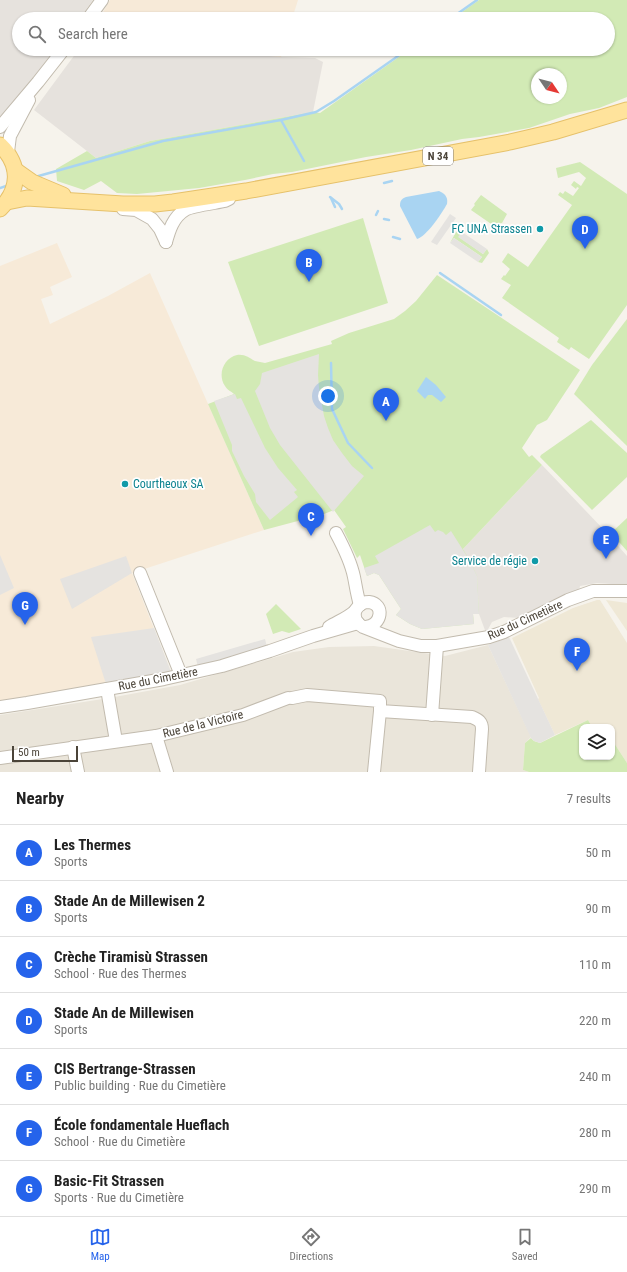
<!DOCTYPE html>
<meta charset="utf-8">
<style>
body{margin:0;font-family:"Roboto Condensed",sans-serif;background:#f6f6f6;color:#222}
.controls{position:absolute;right:12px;bottom:12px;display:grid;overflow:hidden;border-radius:8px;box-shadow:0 1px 3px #0004}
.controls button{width:36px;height:36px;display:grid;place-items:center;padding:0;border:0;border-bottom:1px solid #e0e0e0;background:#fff;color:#222;font:20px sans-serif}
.compass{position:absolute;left:531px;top:68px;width:36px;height:36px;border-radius:50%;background:#fff;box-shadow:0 1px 3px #0004;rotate:125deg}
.scale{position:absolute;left:12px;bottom:10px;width:66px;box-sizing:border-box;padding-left:4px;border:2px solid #4b4439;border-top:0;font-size:11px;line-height:14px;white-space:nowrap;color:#4b4439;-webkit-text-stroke:3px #fff;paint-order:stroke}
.you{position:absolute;left:328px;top:396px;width:14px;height:14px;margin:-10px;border:3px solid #fff;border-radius:50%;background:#1a73e8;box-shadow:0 0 0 6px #1a73e833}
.badge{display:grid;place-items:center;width:26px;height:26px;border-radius:50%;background:#2563eb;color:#fff;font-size:13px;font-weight:700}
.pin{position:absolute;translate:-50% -33px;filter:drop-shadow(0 1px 2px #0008)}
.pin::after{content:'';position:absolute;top:21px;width:14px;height:12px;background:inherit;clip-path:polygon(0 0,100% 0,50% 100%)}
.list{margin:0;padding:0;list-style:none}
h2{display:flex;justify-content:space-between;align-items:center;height:52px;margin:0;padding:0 16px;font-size:17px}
h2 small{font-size:13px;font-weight:400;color:#767676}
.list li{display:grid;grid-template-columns:26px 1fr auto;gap:12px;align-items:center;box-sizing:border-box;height:56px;padding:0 16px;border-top:1px solid #e0e0e0}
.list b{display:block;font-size:15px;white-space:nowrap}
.list p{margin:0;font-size:13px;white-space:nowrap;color:#767676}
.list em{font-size:13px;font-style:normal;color:#767676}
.icon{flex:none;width:22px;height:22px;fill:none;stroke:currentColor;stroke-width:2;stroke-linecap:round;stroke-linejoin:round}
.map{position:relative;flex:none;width:627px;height:772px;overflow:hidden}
.search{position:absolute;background:#fff;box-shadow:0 1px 3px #0004;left:12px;right:12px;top:12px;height:44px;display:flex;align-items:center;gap:10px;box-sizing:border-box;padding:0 14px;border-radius:22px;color:#767676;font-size:15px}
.sheet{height:444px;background:#fff}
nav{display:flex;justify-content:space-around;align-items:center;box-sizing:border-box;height:56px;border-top:1px solid #e0e0e0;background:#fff;font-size:11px;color:#767676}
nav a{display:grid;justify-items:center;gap:2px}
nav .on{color:#2563eb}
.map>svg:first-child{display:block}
.residential{fill:#eae5da}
.commercial{fill:#f7ead8}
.industrial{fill:#e6e2dd}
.education{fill:#efe8d6}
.green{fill:#d2eab5;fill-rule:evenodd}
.parking{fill:#e5e3e0}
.water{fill:#a9d4f2}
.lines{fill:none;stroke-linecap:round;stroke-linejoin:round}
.stream{stroke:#a9d4f2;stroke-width:2.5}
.minor-casing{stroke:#c2bbae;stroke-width:14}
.major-casing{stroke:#e6c16a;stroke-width:17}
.minor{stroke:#fff;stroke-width:12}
.major{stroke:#ffe39c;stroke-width:15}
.culture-dot{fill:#0f9aa8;stroke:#fff;stroke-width:1.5}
.labels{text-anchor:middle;stroke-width:3.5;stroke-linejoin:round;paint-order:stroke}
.shield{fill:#fff;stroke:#817c74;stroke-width:1}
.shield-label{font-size:11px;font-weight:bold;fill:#4b4439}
.culture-label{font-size:12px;fill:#0d838f;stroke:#fff;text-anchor:end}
.street-label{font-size:12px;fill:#4b4439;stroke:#fff}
</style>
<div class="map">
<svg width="627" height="772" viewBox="0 0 627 772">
<rect width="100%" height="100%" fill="#f6f3ec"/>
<polygon class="residential" points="488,645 531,737 525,743 523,770 529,772 0,772 0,715 109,698 180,685 293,652 329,647 374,646 445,656"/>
<g class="commercial">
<polygon points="110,0 298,0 292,19 99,19"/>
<polygon points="180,49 284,49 281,57"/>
<polygon points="57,243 72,277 50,287 53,295 41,299 50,324 108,296 150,273 264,530 132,573 171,672 26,698 0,701 0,266"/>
</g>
<g class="industrial">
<polygon points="0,0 93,0 79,19 19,19 19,49 56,49 21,94 0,118"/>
<polygon points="79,49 180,49 281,57 315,58 323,62 313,112 150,141 96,158 34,110"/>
<polygon points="542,465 605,531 627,556 627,585 597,583 580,586 579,590 520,618 504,617 492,622 486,633 479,614 477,576 463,549"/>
</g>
<g class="education">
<polygon points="597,600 600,600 627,643 627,763 612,740 612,727 592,727 588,720 555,735 538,699 539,698 512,638 573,608"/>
<polygon points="606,600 627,603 627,631"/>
</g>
<g class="green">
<path d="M479,0H627V97L599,108L570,114L529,128L479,137L462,139L411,150L366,157L292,172L273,174L245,180L199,188L137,194L117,193L101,181L84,190L57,181L56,169L87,151L96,158L150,141L313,112L320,113L410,49H608V19H452ZM537,74H561V98H537Z"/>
<polygon points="580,162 627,194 627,305 589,359 571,347 569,350 557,342 559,338 502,298 511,285 501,279 504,275 505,276 510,269 502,262 508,253 528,267 572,205 558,195 560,192 563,194 565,191 573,196 579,188 577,187 576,189 571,185 574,181 581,186 586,178 579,172 558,178 556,168"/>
<polygon points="481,195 507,214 502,223 501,223 497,228 471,210 475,205 474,204"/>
<polygon points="363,218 388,303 259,346 228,262"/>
<polygon points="458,231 462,232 459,237 483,254 487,249 489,253 482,263 478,262 482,257 454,238 450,243 456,232"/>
<path d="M437,275L580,370L547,420L537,425L522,448L529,457L532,455L542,465L463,549L470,561L477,576L479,614H473L474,624L422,629L410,624L396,615L401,609L379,575L374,573L367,576L360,555L357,558L343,529L346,527L334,510L324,514L264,530L208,404L234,394C231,391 227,390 225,386C217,374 224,358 237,355C245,354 249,358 255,361C258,362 262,362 265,363L332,344L331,341L349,333L394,319L405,311L416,301Z"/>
<polygon points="627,319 627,446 574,394 592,365"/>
<polygon points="591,420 627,453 627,477 592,510 540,457 541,455"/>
<polygon points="627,518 627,551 611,533"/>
<polygon points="276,604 301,629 289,633 282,631 273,634 266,614"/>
<polygon points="588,720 592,727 582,727 582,757 612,757 612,740 627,763 627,772 529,772 523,770 525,743 531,738 534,741 540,743"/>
</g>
<g class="parking">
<polygon points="450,214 456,218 437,245 431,242"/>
<polygon points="462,232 487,249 483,254 458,237"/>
<polygon points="454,238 482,257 478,262 450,243"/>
<polygon points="319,354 318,375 319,388 324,416 328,428 333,440 342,453 352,466 364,476 333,512 280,445 270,428 255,391 260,384 262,373"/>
<polygon points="235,394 237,399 241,398 265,448 278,468 297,490 294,492 298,497 270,520 256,502 255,494 244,476 232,451 232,445 214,401"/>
<polygon points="430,525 435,532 438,530 443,532 446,535 451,531 470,561 477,576 479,614 473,614 474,624 422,629 410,624 396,615 401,609 379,575 374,573 367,576 364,568 379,563 375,556"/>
<polygon points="0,545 0,555 14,588 0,595"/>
<polygon points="126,556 132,573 72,609 60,579"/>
<polygon points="154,628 171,672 106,684 91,637"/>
<polygon points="509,637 555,735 540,743 534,741 531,738 488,645"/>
<polygon points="265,639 267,647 198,667 196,659"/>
</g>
<g class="water">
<path d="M439,191C446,194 448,198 447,204C442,213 427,236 417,239L400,206C400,201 401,199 406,197Z"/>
<polygon points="426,377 436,385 446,397 441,402 432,395 428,395 425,399 417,391"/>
</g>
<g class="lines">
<g class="stream">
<polyline points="450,19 477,0"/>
<polyline points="281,120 304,161"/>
<polyline points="35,177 163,141 281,120 316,112 334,101 408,49"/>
<polyline points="384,183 392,181"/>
<polyline points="0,188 9,185"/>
<polyline points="330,197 339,204 342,209"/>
<polyline points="331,198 335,207"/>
<polyline points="376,215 378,211"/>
<polyline points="384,219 389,220"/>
<polyline points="393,237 400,239"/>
<polyline points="440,273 501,315"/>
<polyline points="331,363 332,409 348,443 372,468"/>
</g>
<defs>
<g id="minor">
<polyline points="88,19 102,0"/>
<polyline points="0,127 38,82 64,49"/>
<polyline points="8,152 10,136 29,100"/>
<polyline points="123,209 136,210 152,219 160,229 166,242"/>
<path d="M166,242C169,231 173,217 185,210C191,206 216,203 225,201L229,199"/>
<path d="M336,533C343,546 351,562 354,577C356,587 357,595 360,605"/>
<polyline points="140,573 181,675"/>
<path d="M355,611C354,618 356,623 363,627L399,641L421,646H437L489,637L504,632L568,600L593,591H627"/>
<path d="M329,627C337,622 347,618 354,612C356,610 357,607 360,605C362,603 366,602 369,602C385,604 382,625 366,627"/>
<polyline points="107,689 116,741"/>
<path d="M292,698L307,695L380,701V711L472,717C479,720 482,722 482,729L479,772"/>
<polyline points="0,707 27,703 164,679 222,666 270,651 313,636 358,623"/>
<polyline points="432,715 437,646"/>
<polyline points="156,736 167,772"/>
<polyline points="73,747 78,772"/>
<polyline points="0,758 156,736 243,715 288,698"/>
<polyline points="374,772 380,711"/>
</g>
<g id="major">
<path d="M0,145C21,165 20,189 0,209"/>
<polyline points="15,170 32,182 63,195"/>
<polyline points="7,202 27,198 123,204 155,204 173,202 246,191 510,142 553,132 627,110"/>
</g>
</defs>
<use href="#minor" class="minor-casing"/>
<use href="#major" class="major-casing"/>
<use href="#minor" class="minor"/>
<use href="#major" class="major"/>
</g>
<g class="culture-dot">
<circle cx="540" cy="229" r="4"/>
<circle cx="125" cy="484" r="4"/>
<circle cx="535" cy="561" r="4"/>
</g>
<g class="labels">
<rect class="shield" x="423" y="147" width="30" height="18" rx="3"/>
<g class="shield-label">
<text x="438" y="160">N 34</text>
</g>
<g class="culture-label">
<text x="532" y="233">FC UNA Strassen</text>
<text x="133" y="488" text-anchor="start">Courtheoux SA</text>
<text x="527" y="565">Service de régie</text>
</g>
<g class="street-label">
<text transform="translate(525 620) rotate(-24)" y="4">Rue du Cimetière</text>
<text transform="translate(158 679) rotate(-11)" y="4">Rue du Cimetière</text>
<text transform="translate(203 724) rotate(-14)" y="4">Rue de la Victoire</text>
</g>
</g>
</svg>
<div class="controls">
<button><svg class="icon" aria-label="layers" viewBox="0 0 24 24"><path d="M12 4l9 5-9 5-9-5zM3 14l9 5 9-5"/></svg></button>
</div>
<svg class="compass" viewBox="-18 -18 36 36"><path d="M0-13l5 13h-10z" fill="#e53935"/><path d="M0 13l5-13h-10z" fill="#767676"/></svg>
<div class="scale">50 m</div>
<div class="you"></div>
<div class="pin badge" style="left:386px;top:421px">A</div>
<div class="pin badge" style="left:309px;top:282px">B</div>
<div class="pin badge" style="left:311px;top:536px">C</div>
<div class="pin badge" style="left:585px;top:249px">D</div>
<div class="pin badge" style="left:606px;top:559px">E</div>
<div class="pin badge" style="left:577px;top:671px">F</div>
<div class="pin badge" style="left:25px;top:625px">G</div>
<div class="search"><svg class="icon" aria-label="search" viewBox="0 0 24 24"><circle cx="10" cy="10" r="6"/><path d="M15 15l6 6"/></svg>Search here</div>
</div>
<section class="sheet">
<h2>Nearby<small>7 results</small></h2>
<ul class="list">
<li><span class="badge">A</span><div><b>Les Thermes</b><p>Sports</p></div><em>50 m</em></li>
<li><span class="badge">B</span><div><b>Stade An de Millewisen 2</b><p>Sports</p></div><em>90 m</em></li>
<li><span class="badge">C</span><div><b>Crèche Tiramisù Strassen</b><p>School · Rue des Thermes</p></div><em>110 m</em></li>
<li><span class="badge">D</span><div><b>Stade An de Millewisen</b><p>Sports</p></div><em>220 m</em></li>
<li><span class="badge">E</span><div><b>CIS Bertrange-Strassen</b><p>Public building · Rue du Cimetière</p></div><em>240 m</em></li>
<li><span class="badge">F</span><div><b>École fondamentale Hueflach</b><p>School · Rue du Cimetière</p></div><em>280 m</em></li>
<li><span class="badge">G</span><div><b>Basic-Fit Strassen</b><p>Sports · Rue du Cimetière</p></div><em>290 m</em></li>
</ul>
</section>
<nav>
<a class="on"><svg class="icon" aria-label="map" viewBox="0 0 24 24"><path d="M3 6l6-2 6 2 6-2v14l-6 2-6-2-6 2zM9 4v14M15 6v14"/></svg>Map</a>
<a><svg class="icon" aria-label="directions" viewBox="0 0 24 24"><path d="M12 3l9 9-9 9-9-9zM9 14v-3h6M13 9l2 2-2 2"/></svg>Directions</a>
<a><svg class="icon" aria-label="saved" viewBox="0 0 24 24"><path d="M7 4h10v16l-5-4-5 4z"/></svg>Saved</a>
</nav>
